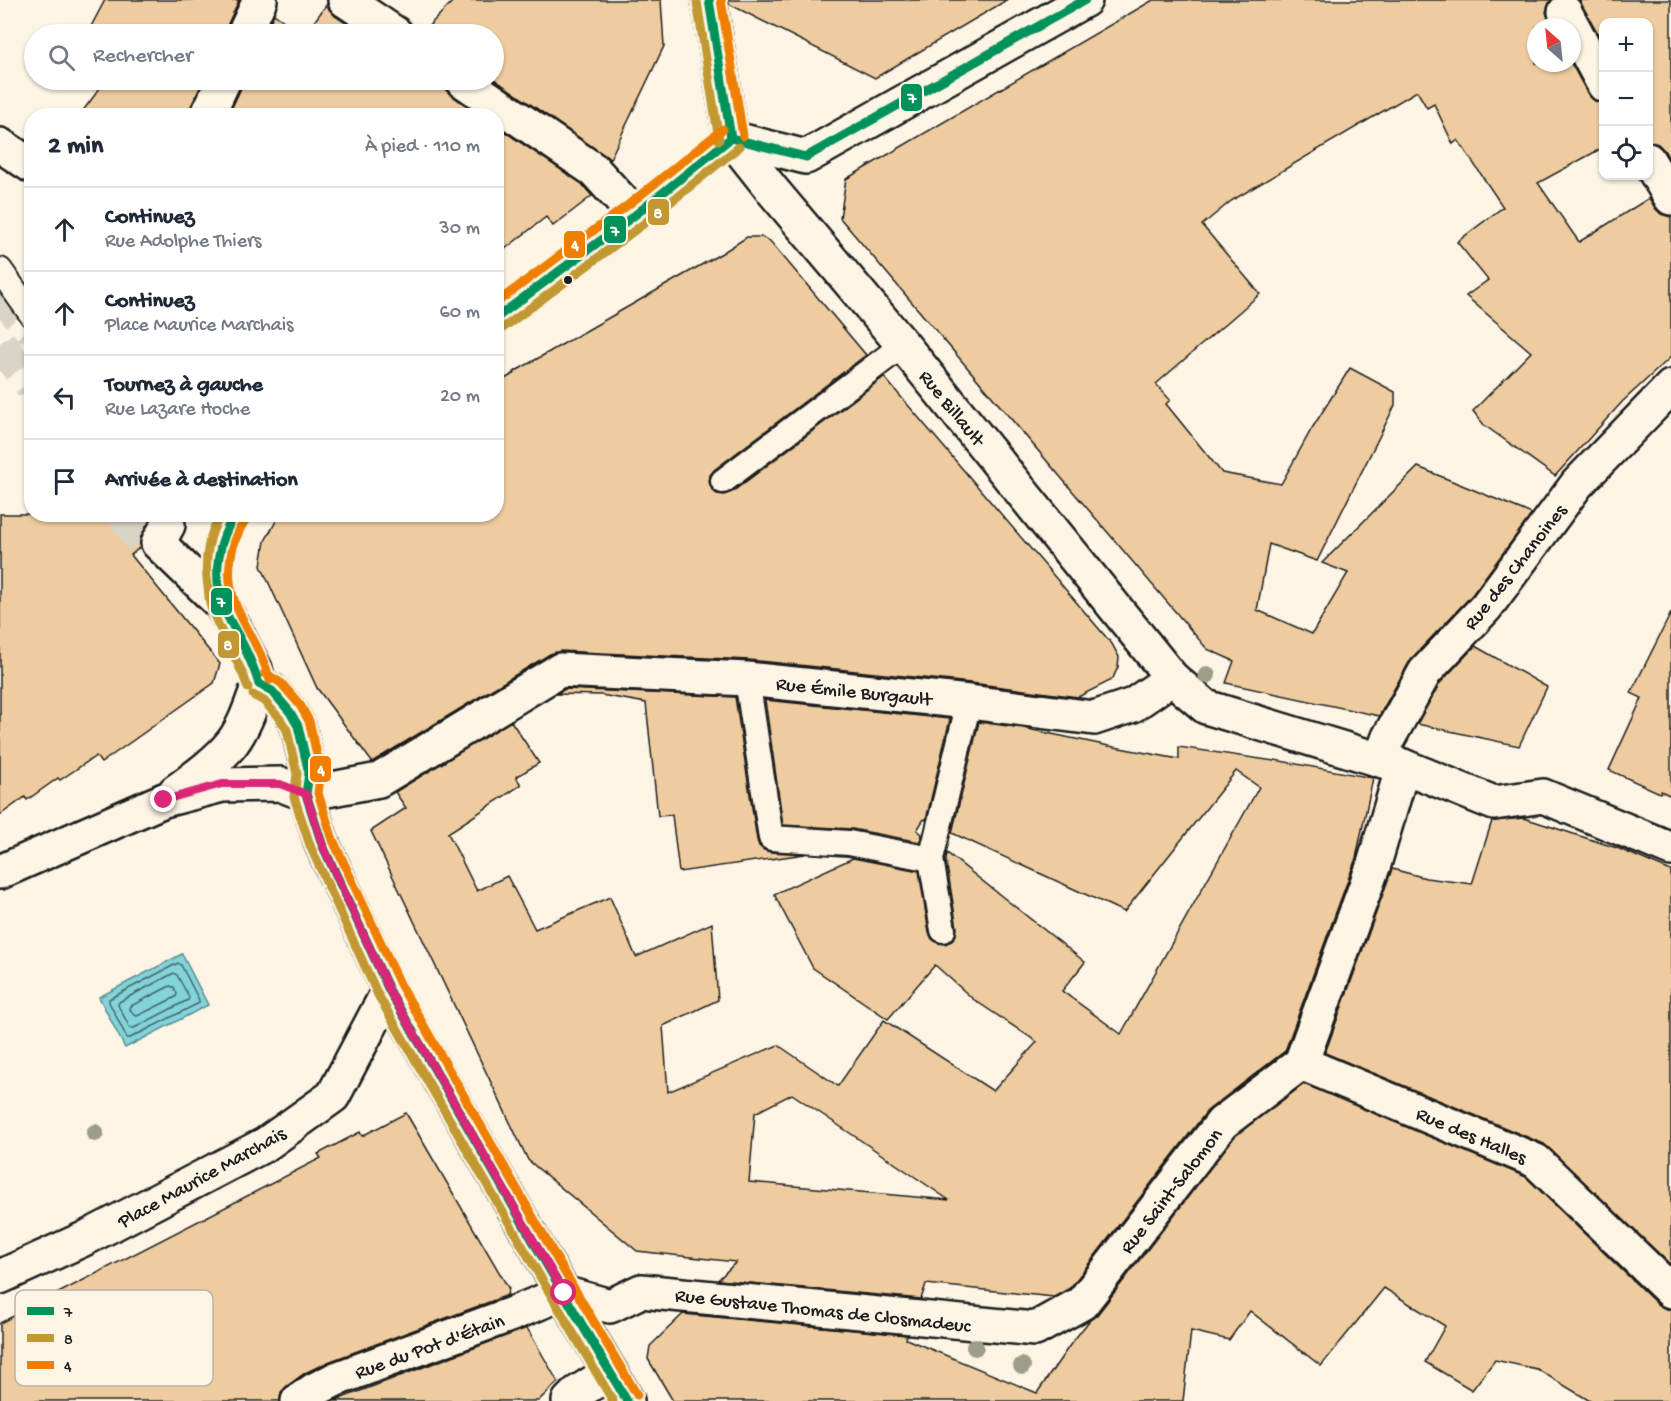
<!DOCTYPE html>
<html lang="fr">
<meta charset="utf-8">
<style>
body{margin:0;font-family:"Gochi Hand",sans-serif;background:#f2f2f3;color:#1f2937}
.controls{position:absolute;right:18px;top:18px;display:grid;overflow:hidden;border-radius:12px;box-shadow:0 2px 4px #0004}
.controls button{width:54px;height:54px;display:grid;place-items:center;padding:0;border:0;border-bottom:2px solid #e0e1e3;background:#fff;color:#1f2937;font:30px sans-serif}
.compass{position:absolute;left:1527px;top:18px;width:54px;height:54px;border-radius:50%;background:#fff;box-shadow:0 2px 4px #0004;rotate:333deg}
.stop{position:absolute;width:18px;height:18px;margin:-14px;border:4px solid #db2777;border-radius:50%;background:#fff}
.stop.end{background:#db2777;border-color:#fff;box-shadow:0 2px 6px #0008}
.list{margin:0;padding:0;list-style:none}
h2{display:flex;justify-content:space-between;align-items:center;height:78px;margin:0;padding:0 24px;font-size:26px}
h2 small{font-size:20px;font-weight:400;color:#747a83}
.list li{display:grid;grid-template-columns:39px 1fr auto;gap:18px;align-items:center;box-sizing:border-box;height:84px;padding:0 24px;border-top:2px solid #e0e1e3}
.list b{display:block;font-size:22px;white-space:nowrap}
.list p{margin:0;font-size:20px;white-space:nowrap;color:#747a83}
.list em{font-size:20px;font-style:normal;color:#747a83}
.icon{flex:none;width:33px;height:33px;fill:none;stroke:currentColor;stroke-width:2;stroke-linecap:round;stroke-linejoin:round}
.map{position:relative;flex:none;width:1671px;height:1401px;overflow:hidden}
.search{position:absolute;background:#fff;box-shadow:0 2px 4px #0004;left:24px;top:24px;width:480px;height:66px;display:flex;align-items:center;gap:15px;box-sizing:border-box;padding:0 21px;border-radius:33px;color:#747a83;font-size:22px}
.panel{position:absolute;background:#fff;box-shadow:0 2px 4px #0004;left:24px;top:108px;width:480px;height:414px;border-radius:24px}
.map>svg:first-child{display:block}
.water{fill:#82d3da;stroke:#598a8e;stroke-width:1.5}
.lines{fill:none;stroke-linecap:round;stroke-linejoin:round}
.shore{stroke:#456568;stroke-width:1.5}
.building{fill:#eecc9f;stroke:#1c1c1c;stroke-width:1.5;fill-rule:evenodd}
.secondary-tunnel{stroke:#dad4c7;stroke-width:33;stroke-dasharray:33 16;stroke-linecap:butt}
.service-casing{stroke:#1c1c1c;stroke-width:28}
.pedestrian-casing{stroke:#1c1c1c;stroke-width:38}
.minor-casing{stroke:#1c1c1c;stroke-width:38}
.tertiary-casing{stroke:#1c1c1c;stroke-width:38}
.secondary-casing{stroke:#1c1c1c;stroke-width:38}
.service{stroke:#fcf5e5;stroke-width:24}
.pedestrian{stroke:#fcf5e5;stroke-width:33}
.minor{stroke:#fcf5e5;stroke-width:33}
.tertiary{stroke:#fcf5e5;stroke-width:33}
.secondary{stroke:#fcf5e5;stroke-width:33}
.bus-1-casing{stroke:#fcf5e5;stroke-width:14}
.bus-2-casing{stroke:#fcf5e5;stroke-width:14}
.bus-3-casing{stroke:#fcf5e5;stroke-width:14}
.bus-1{stroke:#00925b;stroke-width:9}
.bus-2{stroke:#c19831;stroke-width:9}
.bus-3{stroke:#ee7f00;stroke-width:9}
.tree{fill:#9e9d89}
.route{stroke:#db2777;stroke-width:8}
.bus-dot{fill:#1c1c1c;stroke:#fcf5e5;stroke-width:2}
.labels{text-anchor:middle;stroke-width:4.5;stroke-linejoin:round;paint-order:stroke}
.street-label{font-size:20px;fill:#1c1c1c;stroke:#fcf5e5}
.key{fill:#fcf5e5;stroke:#b9b4a9;stroke-width:1.5}
.key-label{font-size:16px;fill:#1c1c1c}
.line-badge{stroke:#fcf5e5;stroke-width:2}
.badge-label{font-size:16px;text-anchor:middle;font-weight:bold;fill:#fff}
</style>
<div class="map">
<svg width="1671" height="1401" viewBox="0 0 1671 1401">
<rect width="100%" height="100%" fill="#fcf5e5"/>
<filter id="ink" filterUnits="userSpaceOnUse"><feTurbulence type="fractalNoise" baseFrequency=".0167" numOctaves="2"/><feDisplacementMap in="SourceGraphic" scale="12" xChannelSelector="R" yChannelSelector="G"/><feConvolveMatrix kernelMatrix="1 2 1 2 8 2 1 2 1" color-interpolation-filters="sRGB"/></filter>
<g filter="url(#ink)">
<polygon class="water" points="182,954 208,1005 125,1048 99,997"/>
<g class="lines">
<g class="shore">
<polygon points="178,963 181,965 199,1000 199,1003 130,1038 127,1038 109,1002 109,999"/>
<polygon points="174,973 177,975 189,997 188,1000 134,1028 130,1028 118,1005 119,1002"/>
<polygon points="170,986 174,987 177,994 176,997 137,1016 134,1015 130,1009 131,1006"/>
</g>
</g>
<g class="building">
<polygon points="105,0 239,0 227,26 225,34 87,34"/>
<polygon points="454,0 661,0 664,46 610,159 494,79 494,34 421,34"/>
<polygon points="728,0 1007,0 875,78 729,4"/>
<polygon points="1153,0 1551,0 1549,3 1546,12 1552,27 1536,27 1536,63 1571,63 1588,94 1595,101 1604,104 1604,147 1538,183 1579,242 1649,198 1655,208 1661,214 1671,217 1671,357 1623,401 1555,476 1484,425 1473,411 1531,352 1466,296 1488,280 1457,242 1503,207 1458,140 1453,144 1434,104 1427,108 1417,91 1231,201 1202,225 1260,294 1156,384 1170,400 1166,404 1222,473 1281,484 1311,430 1350,368 1395,392 1395,405 1317,561 1269,544 1257,610 1312,634 1348,573 1322,563 1418,467 1532,514 1472,595 1411,659 1379,716 1226,683 1234,661 1207,649 840,218 846,179"/>
<polygon points="1579,0 1671,0 1671,162 1664,150 1658,144 1648,141 1648,22 1604,22 1604,44"/>
<polygon points="327,4 329,9 335,16 363,34 305,34"/>
<polygon points="274,14 302,34 264,34"/>
<polygon points="106,80 204,80 190,108 189,116 79,116"/>
<polygon points="243,80 443,80 445,89 451,95 481,116 228,116 241,88"/>
<polygon points="496,126 582,184 592,196 553,226 546,217 496,256"/>
<polygon points="747,237 761,237 770,241 866,355 714,470 710,475 709,482 712,490 717,494 724,495 732,492 884,377 1112,644 1119,657 1118,667 1113,678 1110,681 1078,697 971,683 749,660 560,651 550,654 372,762 317,688 261,566 265,541 280,514 496,514 496,384 515,373 514,372 722,253"/>
<polygon points="0,514 153,514 142,534 140,547 131,555 220,664 214,683 101,763 96,756 60,780 58,778 27,800 25,797 0,815"/>
<polygon points="1671,613 1671,796 1661,791 1660,793 1609,770 1642,698 1631,693"/>
<polygon points="1475,646 1547,687 1519,746 1417,724 1440,683"/>
<polygon points="565,689 735,697 757,840 759,846 764,850 770,852 805,854 679,872 672,815 658,816 646,703 601,695 557,694"/>
<polygon points="765,700 950,719 926,820 924,819 917,830 922,834 920,842 852,829 783,825"/>
<path d="M511,721L539,763L516,777L521,785L448,833L477,891L507,876L535,929L610,897L636,957L712,923L718,1000L663,1026L668,1092L778,1045L838,1086L884,1020L993,1091L1037,1042L973,999L935,965L888,1019L813,968L774,894L853,858L919,871L929,933L932,939L938,943L945,944L952,941L956,935L957,928L946,860L947,853L1085,962L1062,991L1121,1034L1259,787L1236,771L1124,912L952,833L979,722L1023,728L1109,746L1179,759V747L1274,761L1275,760L1373,778L1356,858L1285,1051L1207,1111L1070,1288L1054,1297L926,1284L921,1299L718,1280L736,1262L637,1251L528,1160L371,831L406,808L395,792ZM792,1094L949,1200L749,1182L755,1113Z"/>
<polygon points="1524,818 1617,848 1671,871 1671,1265 1544,1144 1325,1053 1392,869 1426,878 1472,884 1492,821"/>
<polygon points="1304,1084 1526,1177 1658,1305 1666,1309 1671,1309 1671,1401 1590,1401 1537,1369 1495,1360 1472,1390 1425,1362 1445,1326 1384,1288 1321,1366 1250,1311 1229,1340 1191,1331 1183,1401 673,1401 648,1359 650,1346 683,1314 907,1335 906,1339 1037,1393 1070,1345 1089,1321 1097,1315 1235,1136"/>
<polygon points="406,1113 509,1289 507,1294 508,1295 328,1362 305,1373 287,1386 281,1392 280,1401 0,1401 0,1323 321,1158 318,1154 360,1132 362,1136"/>
<polygon points="527,1328 558,1382 538,1401 334,1401"/>
</g>
<g class="lines">
<g class="secondary-tunnel">
<polyline points="0,290 32,334"/>
<polyline points="0,343 32,387"/>
<polyline points="123,514 144,544 158,543"/>
</g>
<defs>
<g id="service">
<polyline points="0,270 32,315"/>
<polyline points="496,318 635,215 731,138"/>
<polyline points="723,481 903,345"/>
<path d="M222,605C217,569 212,546 235,514"/>
<polyline points="747,679 771,838 849,843 931,859"/>
<polyline points="943,930 931,859 969,702"/>
</g>
<g id="pedestrian">
<polyline points="1383,761 1403,766 1494,803 1543,796 1671,849"/>
<polyline points="1301,1063 1536,1161 1671,1291"/>
<polyline points="563,1293 610,1306 641,1291 1035,1329 1082,1303 1222,1123 1301,1063 1374,864 1403,766"/>
</g>
<g id="minor">
<polyline points="345,0 396,34"/>
<polyline points="1565,12 1604,85"/>
<polyline points="244,34 260,0"/>
<polyline points="462,80 594,170 635,215"/>
<polyline points="207,116 224,80"/>
<polyline points="731,138 773,191 903,345 1172,678 1206,707 1380,760 1389,737 1425,672 1486,607 1577,484 1671,387"/>
<polyline points="0,145 32,166"/>
<polyline points="1648,160 1671,198"/>
<path d="M175,792C194,778 218,761 232,743C245,726 252,703 259,684"/>
<polyline points="0,872 164,800 222,785 280,784 306,794 379,780 560,670 747,679 969,702 1094,718 1133,705 1172,678"/>
<polyline points="0,1277 86,1238 266,1144 333,1096 389,990"/>
<polyline points="298,1401 314,1390 336,1379 512,1314 563,1293"/>
<polyline points="569,1401 577,1393 610,1372"/>
</g>
<polyline id="tertiary" points="709,0 731,138 806,157 1085,0"/>
<polyline id="secondary" points="168,525 158,543 222,605 255,669 259,684 272,691 290,712 298,726 309,773 306,794 322,844 389,990 548,1267 627,1401"/>
</defs>
<use href="#service" class="service-casing"/>
<use href="#pedestrian" class="pedestrian-casing"/>
<use href="#minor" class="minor-casing"/>
<use href="#tertiary" class="tertiary-casing"/>
<use href="#secondary" class="secondary-casing"/>
<use href="#service" class="service"/>
<use href="#pedestrian" class="pedestrian"/>
<use href="#minor" class="minor"/>
<use href="#tertiary" class="tertiary"/>
<use href="#secondary" class="secondary"/>
<defs>
<g id="bus-1">
<polyline points="709,0 731,138"/>
<polyline points="731,138 806,157 1085,0"/>
<polyline points="496,318 635,215 731,138"/>
<path d="M235,514C218,541 213,573 222,604C226,615 233,626 239,637C247,652 254,667 259,684"/>
<polyline points="259,684 272,691 290,712 298,726 309,773 306,794 322,844 389,990 548,1267 627,1401"/>
</g>
<g id="bus-2">
<polyline points="697,2 719,140"/>
<polyline points="503,328 642,225 739,147"/>
<path d="M221,514C207,537 204,561 208,587C209,595 209,603 212,610C222,637 239,660 248,688"/>
<polyline points="253,695 264,701 280,719 287,730 297,774 294,797 311,848 378,995 538,1273 613,1401"/>
</g>
<g id="bus-3">
<polyline points="721,0 743,136"/>
<polyline points="496,303 628,205 723,129"/>
<path d="M245,520C230,544 225,573 234,600C237,610 243,620 248,630C257,646 265,663 270,680"/>
<polyline points="265,673 281,683 300,705 309,721 321,771 318,793 333,840 400,984 558,1261 637,1395"/>
</g>
</defs>
<use href="#bus-1" class="bus-1-casing"/>
<use href="#bus-2" class="bus-2-casing"/>
<use href="#bus-3" class="bus-3-casing"/>
<use href="#bus-1" class="bus-1"/>
<use href="#bus-2" class="bus-2"/>
<use href="#bus-3" class="bus-3"/>
</g>
<g class="tree">
<circle cx="1207" cy="675" r="9"/>
<circle cx="95" cy="1133" r="9"/>
<circle cx="975" cy="1347" r="9"/>
<circle cx="1022" cy="1366" r="9"/>
</g>
</g>
<g class="lines" filter="url(#ink)">
<polyline class="route" points="164,800 222,784 280,784 306,794 322,844 389,990 564,1293"/>
</g>
<circle class="bus-dot" cx="568" cy="280" r="5"/>
<g class="labels">
<g class="street-label">
<text transform="translate(953 407) rotate(51)" y="7">Rue Billault</text>
<text transform="translate(1514 566) rotate(-52)" y="7">Rue des Chanoines</text>
<text transform="translate(854 690) rotate(6)" y="7">Rue Émile Burgault</text>
<text transform="translate(1472 1134) rotate(23)" y="7">Rue des Halles</text>
<text transform="translate(201 1176) rotate(-29)" y="7">Place Maurice Marchais</text>
<text transform="translate(1170 1190) rotate(-52)" y="7">Rue Saint-Salomon</text>
<text transform="translate(823 1309) rotate(6)" y="7">Rue Gustave Thomas de Closmadeuc</text>
<text transform="translate(429 1345) rotate(-20)" y="7">Rue du Pot d'Étain</text>
</g>
</g>
<rect x="15" y="1290" width="198" height="96" rx="9" class="key"/>
<rect x="27" y="1307" width="27" height="8" fill="#00925b"/>
<rect x="27" y="1334" width="27" height="8" fill="#c19831"/>
<rect x="27" y="1361" width="27" height="8" fill="#ee7f00"/>
<g class="key-label">
<text x="64" y="1317">7</text>
<text x="64" y="1344">8</text>
<text x="64" y="1371">4</text>
</g>
<g class="line-badge">
<rect x="900" y="83" width="23" height="29" rx="6" fill="#00925b"/>
<rect x="647" y="198" width="23" height="28" rx="6" fill="#c19831"/>
<rect x="603" y="215" width="24" height="29" rx="6" fill="#00925b"/>
<rect x="563" y="230" width="23" height="29" rx="6" fill="#ee7f00"/>
<rect x="210" y="587" width="23" height="29" rx="6" fill="#00925b"/>
<rect x="217" y="630" width="23" height="29" rx="6" fill="#c19831"/>
<rect x="309" y="755" width="23" height="28" rx="6" fill="#ee7f00"/>
</g>
<g class="badge-label">
<text x="912" y="103">7</text>
<text x="658" y="218">8</text>
<text x="615" y="236">7</text>
<text x="575" y="250">4</text>
<text x="221" y="607">7</text>
<text x="228" y="650">8</text>
<text x="321" y="775">4</text>
</g>
</svg>
<div class="controls">
<button>+</button>
<button>−</button>
<button><svg class="icon" aria-label="locate" viewBox="0 0 24 24"><circle cx="12" cy="12" r="6"/><path d="M12 2v4M12 18v4M2 12h4M18 12h4"/></svg></button>
</div>
<svg class="compass" viewBox="-18 -18 36 36"><path d="M0-13l5 13h-10z" fill="#e53935"/><path d="M0 13l5-13h-10z" fill="#747a83"/></svg>
<div class="stop" style="left:564px;top:1293px"></div>
<div class="stop end" style="left:164px;top:800px"></div>
<div class="search"><svg class="icon" aria-label="search" viewBox="0 0 24 24"><circle cx="10" cy="10" r="6"/><path d="M15 15l6 6"/></svg>Rechercher</div>
<section class="panel">
<h2>2 min<small>À pied · 110 m</small></h2>
<ul class="list">
<li><svg class="icon" aria-label="ahead" viewBox="0 0 24 24"><path d="M12 20V5M6 11l6-6 6 6"/></svg><div><b>Continuez</b><p>Rue Adolphe Thiers</p></div><em>30 m</em></li>
<li><svg class="icon" aria-label="ahead" viewBox="0 0 24 24"><path d="M12 20V5M6 11l6-6 6 6"/></svg><div><b>Continuez</b><p>Place Maurice Marchais</p></div><em>60 m</em></li>
<li><svg class="icon" aria-label="left" viewBox="0 0 24 24"><path d="M17 20v-9H6M10 6l-5 5 5 5"/></svg><div><b>Tournez à gauche</b><p>Rue Lazare Hoche</p></div><em>20 m</em></li>
<li><svg class="icon" aria-label="arrive" viewBox="0 0 24 24"><path d="M6 21V4h12l-3 4 3 4H6"/></svg><div><b>Arrivée à destination</b></div></li>
</ul>
</section>
</div>
